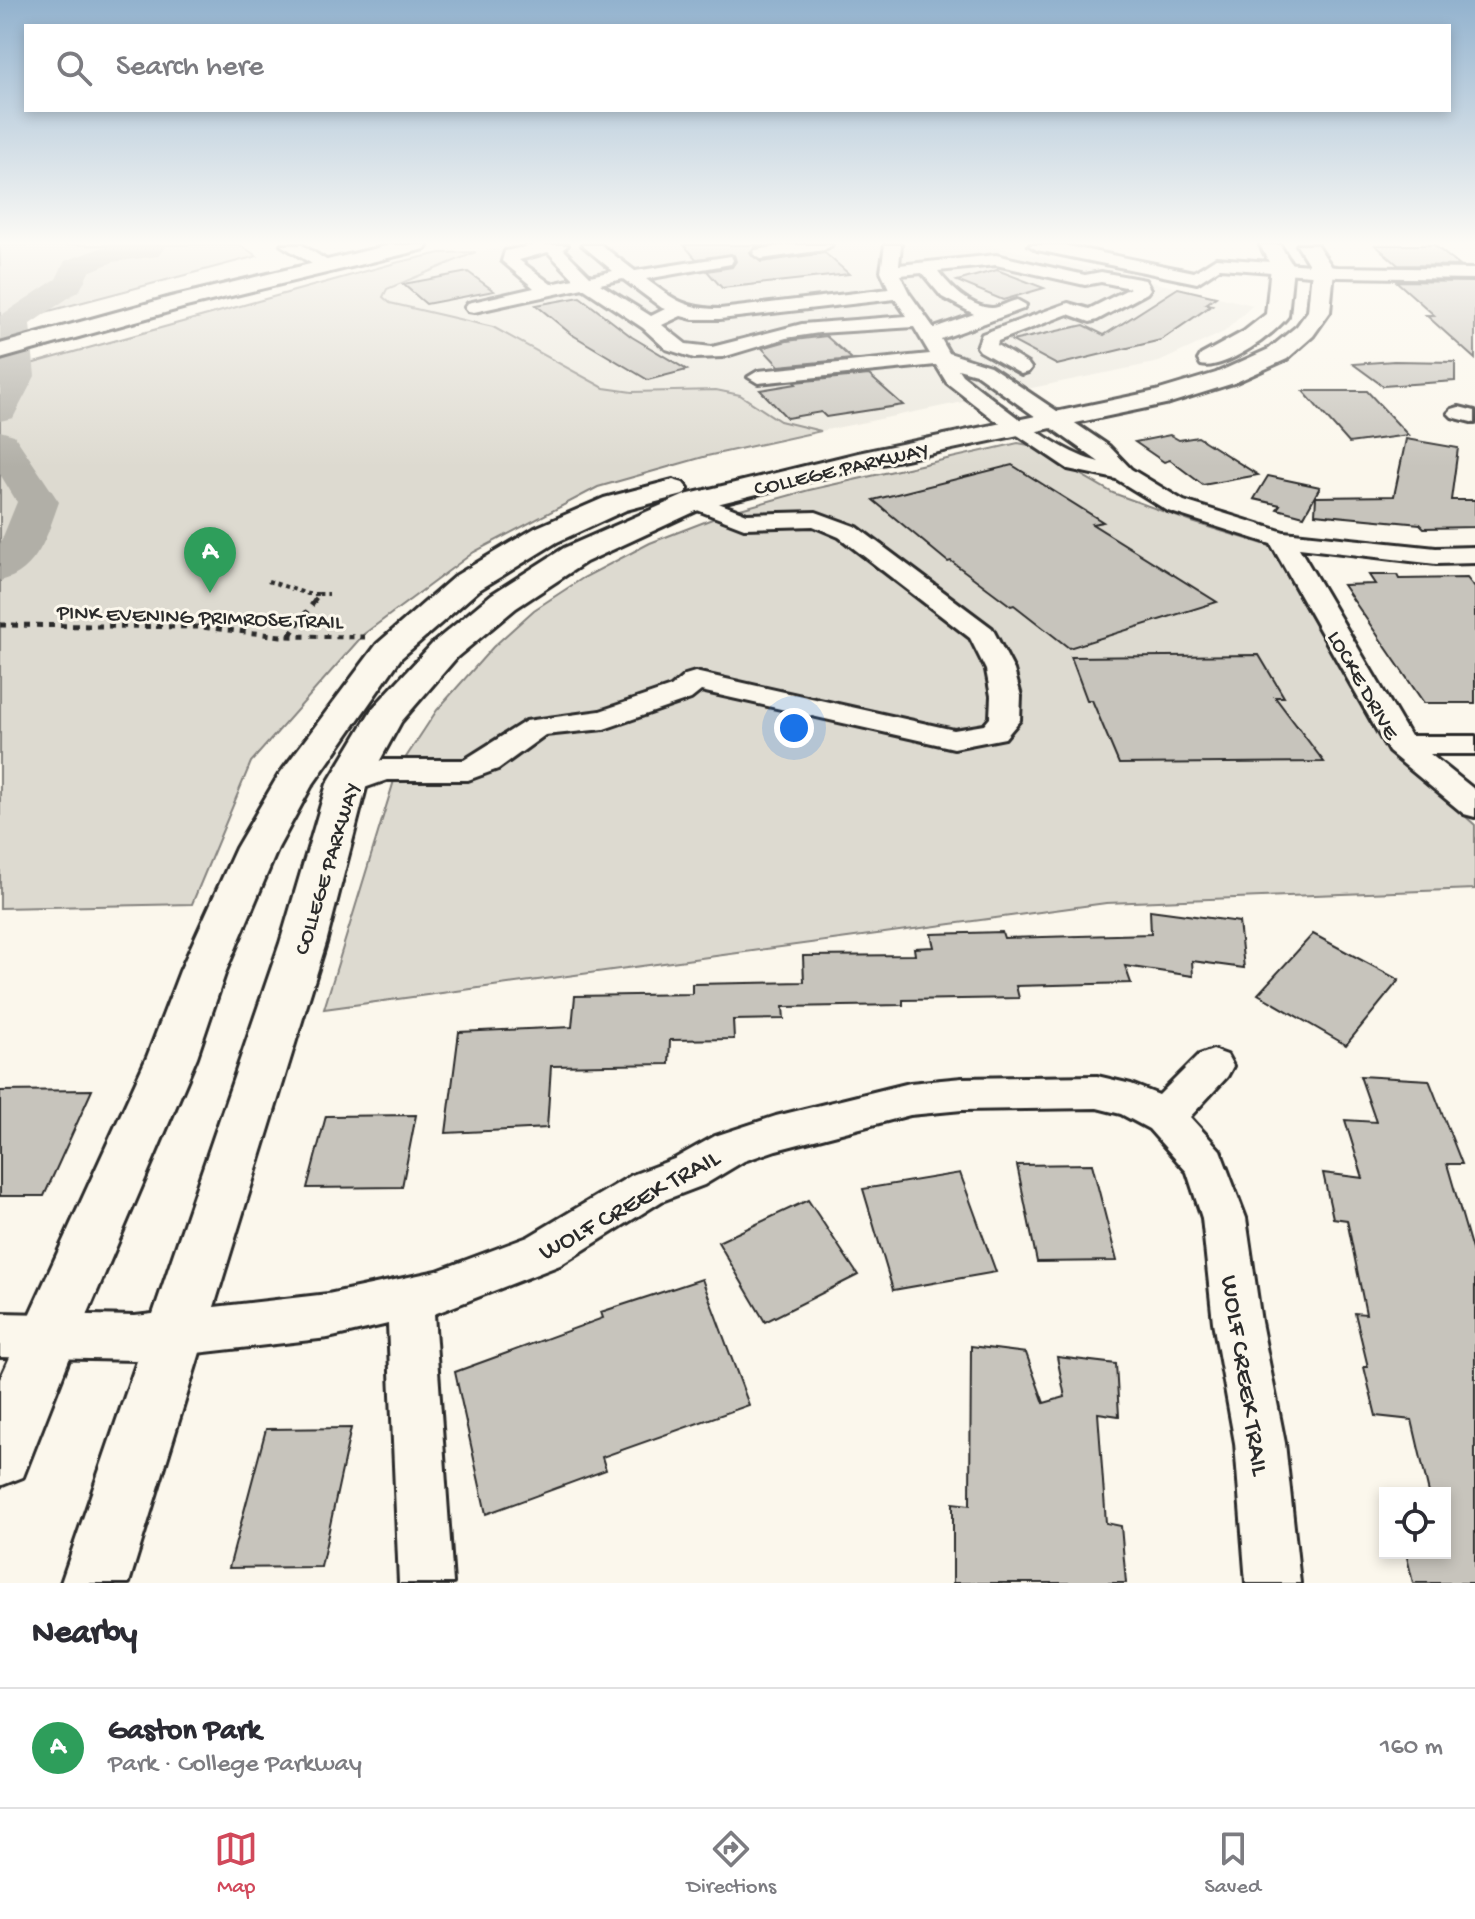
<!DOCTYPE html>
<meta charset="utf-8">
<style>
body{margin:0;font-family:"Gochi Hand",sans-serif;background:#f2f2f3;color:#2b2b33}
.controls{position:absolute;right:24px;bottom:24px;display:grid;overflow:hidden;border-radius:0px;box-shadow:0 4px 12px #0003}
.controls button{width:72px;height:72px;display:grid;place-items:center;padding:0;border:0;border-bottom:2px solid #e1e1e2;background:#fff;color:#2b2b33;font:40px sans-serif}
.you{position:absolute;left:794px;top:728px;width:28px;height:28px;margin:-20px;border:6px solid #fff;border-radius:50%;background:#1a73e8;box-shadow:0 0 0 12px #1a73e833}
.badge{display:grid;place-items:center;width:52px;height:52px;border-radius:50%;background:#d1495b;color:#fff;font-size:26px;font-weight:700}
.pin{position:absolute;translate:-50% -66px;filter:drop-shadow(0 2px 4px #0008)}
.pin::after{content:'';position:absolute;top:42px;width:28px;height:24px;background:inherit;clip-path:polygon(0 0,100% 0,50% 100%)}
.list{margin:0;padding:0;list-style:none}
h2{display:flex;justify-content:space-between;align-items:center;height:104px;margin:0;padding:0 32px;font-size:34px}
h2 small{font-size:26px;font-weight:400;color:#7c7c81}
.list li{display:grid;grid-template-columns:52px 1fr auto;gap:24px;align-items:center;box-sizing:border-box;height:120px;padding:0 32px;border-top:2px solid #e1e1e2}
.list b{display:block;font-size:30px;white-space:nowrap}
.list p{margin:0;font-size:26px;white-space:nowrap;color:#7c7c81}
.list em{font-size:26px;font-style:normal;color:#7c7c81}
.icon{flex:none;width:44px;height:44px;fill:none;stroke:currentColor;stroke-width:2;stroke-linecap:round;stroke-linejoin:round}
.map{position:relative;flex:none;width:1475px;height:1583px;overflow:hidden}
.search{position:absolute;background:#fff;box-shadow:0 4px 12px #0003;left:24px;right:24px;top:24px;height:88px;display:flex;align-items:center;gap:20px;box-sizing:border-box;padding:0 28px;border-radius:0px;color:#7c7c81;font-size:30px}
.sheet{height:224px;background:#fff}
nav{display:flex;justify-content:space-around;align-items:center;box-sizing:border-box;height:112px;border-top:2px solid #e1e1e2;background:#fff;font-size:22px;color:#7c7c81}
nav a{display:grid;justify-items:center;gap:4px}
nav .on{color:#d1495b}
.map>svg:first-child{display:block}
.built{fill:#ebe8de}
.green{fill:#dddad0;stroke:#84827e;stroke-width:2}
.lines{fill:none;stroke-linecap:round;stroke-linejoin:round}
.river{fill:#b1afa7;fill-rule:evenodd}
.building{fill:#c7c4bc;stroke:#2b2b2b;stroke-width:2}
.minor-casing{stroke:#2b2b2b;stroke-width:6}
.major-casing{stroke:#2b2b2b;stroke-width:6}
.path-far1{stroke:#2b2b2b;stroke-width:4;stroke-dasharray:4 4;stroke-linecap:butt}
.path{stroke:#2b2b2b;stroke-width:5;stroke-dasharray:6 6;stroke-linecap:butt}
.minor{fill:#fbf7ec;fill-rule:evenodd}
.major{fill:#fbf7ec;fill-rule:evenodd}
.labels{text-anchor:middle;stroke-width:6;stroke-linejoin:round;paint-order:stroke}
.street-label{font-size:22px;fill:#2b2b2b;stroke:#fbf7ec}
.near-street-label{font-size:26px;fill:#2b2b2b;stroke:#fbf7ec}
</style>
<div class="map">
<svg width="1475" height="1583" viewBox="0 0 1475 1583">
<rect width="100%" height="100%" fill="#fbf7ec"/>
<filter id="ink" filterUnits="userSpaceOnUse"><feTurbulence type="fractalNoise" baseFrequency=".0125" numOctaves="2"/><feDisplacementMap in="SourceGraphic" scale="16" xChannelSelector="R" yChannelSelector="G"/><feConvolveMatrix kernelMatrix="1 2 1 2 8 2 1 2 1" color-interpolation-filters="sRGB"/></filter>
<g filter="url(#ink)">
<polygon class="built" points="512,245 990,245 1253,305 1224,332 1159,362 821,431 780,421 740,395 717,390 632,392 604,388 493,327 390,303 383,297 387,289 476,252"/>
<g class="green">
<polygon points="0,245 240,245 257,256 0,324"/>
<polygon points="476,252 387,289 383,297 390,303 493,327 604,388 632,392 716,390 740,395 780,421 821,431 707,456 598,487 474,552 364,634 251,762 192,904 0,908 0,395 27,365 399,262 441,253"/>
<polygon points="1018,443 1029,445 1113,493 1192,522 1270,546 1381,741 1475,825 1475,889 1106,903 324,1009 397,771 437,710 493,647 534,610 583,578 650,543 733,511 809,490"/>
</g>
<g class="lines">
<g class="river">
<polygon points="108,245 168,245 158,256 113,262 89,272 80,290 30,324 35,376 13,418 0,421 0,316 56,279 65,261"/>
<path d="M0,431L14,435L59,502C47,535 38,572 0,581V544L17,502L0,474Z"/>
</g>
</g>
<g class="building">
<polygon points="684,245 765,245 755,247 750,253 761,262 825,253 849,274 722,288 707,271 732,267 736,261 734,255 696,259"/>
<polygon points="1375,245 1434,245 1460,266 1398,265"/>
<polygon points="997,270 1044,288 1003,300 957,281"/>
<polygon points="468,272 494,291 426,304 403,284"/>
<polygon points="1396,281 1475,282 1475,359 1426,315 1434,315"/>
<polygon points="1178,288 1216,297 1206,304 1212,305 1161,340 1057,365 1012,341 1084,325 1104,335"/>
<polygon points="580,297 632,337 687,370 648,380 571,334 536,305"/>
<polygon points="826,336 852,359 779,366 762,348 787,341"/>
<polygon points="1394,361 1455,362 1455,381 1383,386 1353,364"/>
<polygon points="869,375 903,405 826,417 821,412 787,418 760,390 796,384 794,382"/>
<polygon points="1303,391 1367,391 1408,435 1349,443"/>
<polygon points="1170,435 1179,440 1198,437 1258,475 1203,485 1170,460 1164,462 1135,442"/>
<polygon points="1406,439 1458,448 1451,500 1475,500 1475,527 1424,528 1420,524 1315,514 1316,497 1394,496"/>
<polygon points="1012,465 1103,522 1092,524 1217,602 1069,648 1014,605 1011,606 951,561 948,562 873,500"/>
<polygon points="1268,476 1320,487 1304,516 1277,509 1280,505 1254,499"/>
<polygon points="1369,575 1397,575 1399,579 1467,578 1475,588 1475,703 1424,703 1343,585 1375,584"/>
<polygon points="1259,655 1284,697 1275,697 1324,762 1119,764 1092,700 1087,700 1071,657"/>
<polygon points="1150,910 1239,922 1244,968 1192,961 1193,976 1125,966 1131,983 1016,986 1019,998 903,1000 903,1005 783,1007 784,1019 733,1020 734,1039 670,1040 669,1064 551,1066 547,1128 446,1133 459,1032 572,1027 575,996 692,994 692,984 804,982 803,956 915,955 914,948 934,947 931,934 1002,932 1004,938 1151,934"/>
<polygon points="1313,934 1399,980 1346,1045 1258,994"/>
<polygon points="1360,1076 1429,1080 1462,1164 1447,1164 1475,1260 1475,1583 1413,1583 1406,1553 1445,1553 1445,1493 1429,1493 1412,1420 1376,1416 1364,1367 1368,1367 1355,1313 1366,1314 1347,1220 1333,1218 1323,1173 1363,1178 1345,1120 1376,1122"/>
<polygon points="92,1090 44,1196 0,1196 0,1091"/>
<polygon points="416,1115 402,1187 307,1188 326,1116"/>
<polygon points="1092,1164 1117,1261 1037,1262 1017,1165"/>
<polygon points="960,1173 996,1272 893,1290 863,1189"/>
<polygon points="808,1200 858,1275 765,1322 718,1242"/>
<polygon points="702,1279 749,1405 602,1457 606,1470 486,1514 455,1372 603,1318 601,1312"/>
<polygon points="971,1346 1026,1353 1044,1403 1065,1397 1057,1357 1116,1364 1119,1416 1098,1413 1106,1523 1121,1526 1126,1583 953,1583 953,1503 970,1505"/>
<polygon points="351,1428 321,1567 229,1568 266,1429"/>
</g>
<g class="lines">
<defs>
<g id="minor">
<polygon points="281,245 302,245 336,266 334,270 322,270"/>
<path d="M534,245H568L563,249L590,276L613,271L582,245H601L635,271L731,256L733,260L731,264L646,279C673,299 685,309 720,309L889,289L881,271L885,245H901L899,265L996,255L1085,275L1101,272L1145,280L1150,289L1147,293L1097,320L1090,322L1068,314L998,341L997,345L1028,364L1031,368L1028,372L1021,374L980,351L977,347L982,334L1068,303L1089,309L1130,288L1101,282L1085,285L996,265L938,271C949,286 971,308 992,308C999,308 1010,301 1017,300L1026,305L1023,309L941,339L949,353L990,366L1109,446L1131,469L1184,501L1284,532L1436,548L1475,547V563L1436,564L1299,548L1410,736H1475V754H1430L1475,790V817L1464,814L1389,752L1271,544L1168,511L1116,479L1068,469L992,418L947,383L936,365L758,383L748,377L758,371L930,354L914,327L819,333L786,338L723,357L694,358L666,349L643,328L583,288L474,312L468,311L465,307L468,303L534,288L502,261L505,251ZM548,252L574,279L551,284L519,260ZM922,273L942,297L974,314L934,328L909,293L900,275ZM623,279L662,308L665,309L651,316L600,284ZM895,299L907,316L802,324L712,347L686,344L662,325L681,316L693,319H720ZM958,369L976,374L1099,462C1058,453 997,402 962,375Z"/>
<polygon points="787,245 832,245 824,250 761,259 753,254 755,250"/>
<polygon points="1029,245 1063,245 1194,272 1216,258 1338,267 1475,269 1475,279 1338,277 1220,268 1197,283 1037,250"/>
<polygon points="1459,407 1475,411 1475,423 1452,417 1448,413 1452,409"/>
<path d="M695,494L747,514L816,512L857,527L992,628L1014,670L1021,696L1020,720L1005,738L954,748L701,691L691,699L604,729L545,735L498,769L468,780H387L347,794L336,791L331,784C340,770 367,764 383,760H464L526,721L600,711L671,687L685,675L695,672L954,730L984,725L990,718L991,696L986,670L970,638L839,537L813,526L744,528L687,506L683,501L687,496Z"/>
<polygon points="1213,1050 1227,1055 1233,1066 1227,1077 1190,1117 1220,1150 1246,1218 1261,1322 1285,1443 1300,1583 1246,1583 1235,1443 1213,1322 1202,1218 1187,1172 1149,1129 1121,1114 1097,1108 962,1110 910,1115 776,1150 744,1161 704,1185 662,1201 560,1265 434,1314 453,1583 399,1583 388,1324 328,1338 135,1360 0,1357 0,1313 135,1316 328,1294 437,1271 528,1237 632,1175 674,1159 715,1136 776,1116 910,1083 962,1078 1097,1076 1131,1084 1159,1095 1199,1055"/>
</g>
<g id="major">
<polygon points="390,245 428,245 425,249 186,307 0,359 0,344 171,297"/>
<path d="M1260,245H1280L1293,266L1288,316C1275,334 1224,371 1201,365L1198,360L1201,355L1243,332L1266,314L1271,266Z"/>
<polygon points="1297,245 1317,245 1334,270 1330,312 1313,336 1287,359 1234,383 1170,403 858,469 705,507 586,562 516,608 457,657 401,722 367,784 326,943 129,1583 61,1583 280,943 327,784 372,709 433,643 492,594 564,548 685,495 858,453 1156,391 1216,373 1269,349 1297,326 1308,311 1312,270"/>
<polygon points="673,480 683,483 688,489 683,495 626,510 557,542 479,590 401,658 311,787 278,848 226,971 197,1057 79,1334 23,1477 0,1486 0,1379 147,1057 180,971 236,848 278,776 377,644 455,576 535,528 604,498"/>
</g>
</defs>
<use href="#minor" class="minor-casing"/>
<use href="#major" class="major-casing"/>
<g class="path-far1">
<polyline points="268,581 308,594 318,594"/>
<polyline points="314,601 319,594 329,594"/>
</g>
<g class="path">
<polyline points="0,625 202,627 281,636 365,637"/>
<polyline points="290,635 316,599"/>
</g>
<use href="#minor" class="minor"/>
<use href="#major" class="major"/>
</g>
</g>
<linearGradient id="sky" x2="0" y2="1"><stop stop-color="#92b2ce"/><stop offset="0.52" stop-color="#fdfbf6"/><stop offset="1" stop-color="#fdfbf6" stop-opacity="0"/></linearGradient>
<rect width="1475" height="467" fill="url(#sky)"/>
<g class="labels">
<g class="street-label">
<text transform="translate(841 467) rotate(-13)" y="8">COLLEGE PARKWAY</text>
<text transform="translate(200 615) rotate(2)" y="8">PINK EVENING PRIMROSE TRAIL</text>
<text transform="translate(1365 684) rotate(60)" y="8">LOCKE DRIVE</text>
<text transform="translate(325 868) rotate(-73)" y="8">COLLEGE PARKWAY</text>
</g>
<g class="near-street-label">
<text transform="translate(628 1203) rotate(-29)" y="9">WOLF CREEK TRAIL</text>
<text transform="translate(1247 1375) rotate(81)" y="9">WOLF CREEK TRAIL</text>
</g>
</g>
</svg>
<div class="controls">
<button><svg class="icon" aria-label="locate" viewBox="0 0 24 24"><circle cx="12" cy="12" r="6"/><path d="M12 2v4M12 18v4M2 12h4M18 12h4"/></svg></button>
</div>
<div class="you"></div>
<div class="pin badge" style="left:210px;top:593px;background:#2e9e5b">A</div>
<div class="search"><svg class="icon" aria-label="search" viewBox="0 0 24 24"><circle cx="10" cy="10" r="6"/><path d="M15 15l6 6"/></svg>Search here</div>
</div>
<section class="sheet">
<h2>Nearby<small></small></h2>
<ul class="list">
<li><span class="badge" style="background:#2e9e5b">A</span><div><b>Gaston Park</b><p>Park · College Parkway</p></div><em>160 m</em></li>
</ul>
</section>
<nav>
<a class="on"><svg class="icon" aria-label="map" viewBox="0 0 24 24"><path d="M3 6l6-2 6 2 6-2v14l-6 2-6-2-6 2zM9 4v14M15 6v14"/></svg>Map</a>
<a><svg class="icon" aria-label="directions" viewBox="0 0 24 24"><path d="M12 3l9 9-9 9-9-9zM9 14v-3h6M13 9l2 2-2 2"/></svg>Directions</a>
<a><svg class="icon" aria-label="saved" viewBox="0 0 24 24"><path d="M7 4h10v16l-5-4-5 4z"/></svg>Saved</a>
</nav>
